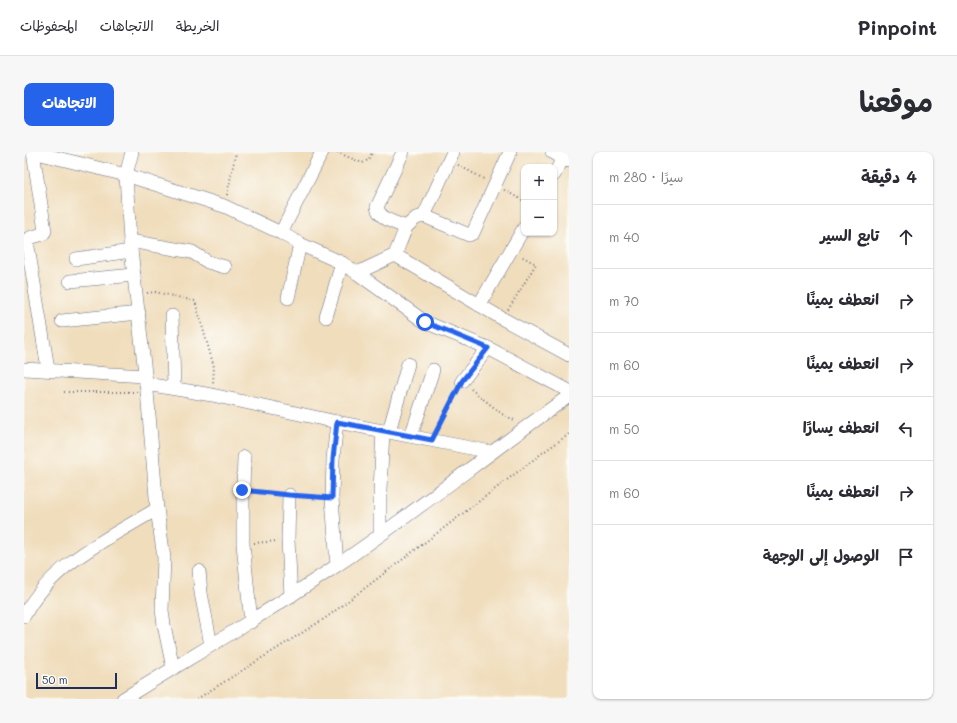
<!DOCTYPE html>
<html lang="ar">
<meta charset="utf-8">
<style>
body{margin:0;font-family:Mali,"Playpen Sans Arabic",sans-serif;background:#f7f7f7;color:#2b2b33;direction:rtl}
.controls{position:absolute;right:12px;top:12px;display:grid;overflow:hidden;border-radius:8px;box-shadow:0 1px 3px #0004}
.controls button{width:36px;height:36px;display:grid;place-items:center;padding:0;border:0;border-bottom:1px solid #e1e1e2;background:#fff;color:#2b2b33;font:20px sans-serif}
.scale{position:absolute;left:12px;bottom:10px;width:81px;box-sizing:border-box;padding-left:4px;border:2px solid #1b2f5e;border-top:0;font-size:11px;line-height:14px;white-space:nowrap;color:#1b2f5e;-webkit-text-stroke:3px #fdfcf7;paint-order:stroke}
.stop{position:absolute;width:12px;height:12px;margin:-9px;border:3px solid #2563eb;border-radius:50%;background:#fff}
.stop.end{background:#2563eb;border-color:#fff;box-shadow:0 1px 4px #0008}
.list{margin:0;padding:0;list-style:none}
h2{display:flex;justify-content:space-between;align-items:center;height:52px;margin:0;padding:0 16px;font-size:17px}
h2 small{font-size:13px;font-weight:400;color:#7c7c81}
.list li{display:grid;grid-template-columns:26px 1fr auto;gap:12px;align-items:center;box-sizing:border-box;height:64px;padding:0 16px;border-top:1px solid #e1e1e2}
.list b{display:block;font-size:15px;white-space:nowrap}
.list em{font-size:13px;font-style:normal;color:#7c7c81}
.icon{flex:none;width:22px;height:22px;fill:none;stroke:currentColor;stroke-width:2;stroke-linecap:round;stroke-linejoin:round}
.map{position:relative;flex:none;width:545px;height:547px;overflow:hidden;direction:ltr;border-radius:8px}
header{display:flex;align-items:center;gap:24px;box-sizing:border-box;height:56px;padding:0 20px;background:#fff;border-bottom:1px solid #e1e1e2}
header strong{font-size:19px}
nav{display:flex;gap:22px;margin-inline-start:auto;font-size:14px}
.intro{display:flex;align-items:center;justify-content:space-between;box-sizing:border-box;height:96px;padding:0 24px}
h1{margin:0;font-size:28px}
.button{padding:10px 18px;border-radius:8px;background:#2563eb;color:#fff;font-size:14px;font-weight:700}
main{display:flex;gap:24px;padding:0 24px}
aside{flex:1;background:#fff;border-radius:8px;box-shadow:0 1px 3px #0004}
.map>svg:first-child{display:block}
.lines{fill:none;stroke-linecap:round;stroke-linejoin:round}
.street-casing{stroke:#666c7f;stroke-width:14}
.path{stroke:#666c7f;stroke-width:2;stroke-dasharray:1 3;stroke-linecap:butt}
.street{stroke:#fff;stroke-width:13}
.route{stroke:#2563eb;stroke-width:5}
</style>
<header>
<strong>Pinpoint</strong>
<nav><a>الخريطة</a><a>الاتجاهات</a><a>المحفوظات</a></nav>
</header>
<div class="intro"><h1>موقعنا</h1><a class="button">الاتجاهات</a></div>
<main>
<aside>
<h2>4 دقيقة<small>سيرًا · 280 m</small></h2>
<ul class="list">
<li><svg class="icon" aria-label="ahead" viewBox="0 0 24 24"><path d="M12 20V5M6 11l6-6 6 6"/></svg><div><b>تابع السير</b></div><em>40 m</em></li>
<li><svg class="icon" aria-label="right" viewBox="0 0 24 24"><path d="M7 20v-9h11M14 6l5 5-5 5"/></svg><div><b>انعطف يمينًا</b></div><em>70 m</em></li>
<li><svg class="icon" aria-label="right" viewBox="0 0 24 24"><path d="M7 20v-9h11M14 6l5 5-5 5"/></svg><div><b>انعطف يمينًا</b></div><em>60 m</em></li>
<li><svg class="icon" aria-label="left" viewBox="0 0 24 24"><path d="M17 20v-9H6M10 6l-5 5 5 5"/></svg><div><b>انعطف يسارًا</b></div><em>50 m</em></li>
<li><svg class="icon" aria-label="right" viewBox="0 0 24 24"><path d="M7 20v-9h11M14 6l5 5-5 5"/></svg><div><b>انعطف يمينًا</b></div><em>60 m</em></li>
<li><svg class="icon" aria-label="arrive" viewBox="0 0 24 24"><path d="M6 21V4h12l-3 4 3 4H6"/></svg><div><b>الوصول إلى الوجهة</b></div></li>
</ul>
</aside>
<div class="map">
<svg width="545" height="547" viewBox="0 0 545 547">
<rect width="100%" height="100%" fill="#fdfcf7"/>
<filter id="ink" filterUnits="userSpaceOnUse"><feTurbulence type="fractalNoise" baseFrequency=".025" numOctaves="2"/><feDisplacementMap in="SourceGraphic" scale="8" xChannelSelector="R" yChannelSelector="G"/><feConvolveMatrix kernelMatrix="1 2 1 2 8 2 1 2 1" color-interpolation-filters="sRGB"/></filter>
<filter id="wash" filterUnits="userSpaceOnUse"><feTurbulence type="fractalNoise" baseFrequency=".012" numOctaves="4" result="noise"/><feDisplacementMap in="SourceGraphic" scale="16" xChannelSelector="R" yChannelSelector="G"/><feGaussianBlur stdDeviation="0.9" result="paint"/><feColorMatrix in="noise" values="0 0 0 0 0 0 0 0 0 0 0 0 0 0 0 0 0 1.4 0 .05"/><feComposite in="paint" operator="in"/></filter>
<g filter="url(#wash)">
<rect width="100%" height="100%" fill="#f0ddbc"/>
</g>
<g filter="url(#ink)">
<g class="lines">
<defs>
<g id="street">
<polyline points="9,0 102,23 200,54 257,81 276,92 318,111 333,121 371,103 382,75 392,66 400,64 445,83 449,81 486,0"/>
<polyline points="9,0 21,79 19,82 5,86 3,89 24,217"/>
<polyline points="108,0 102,23 106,89 123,239 133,357 140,406 138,458 140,473 149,516"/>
<path d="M379,0L353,55C355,67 372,71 382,75"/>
<polyline points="528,0 545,9"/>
<polyline points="530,23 539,6"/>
<polyline points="400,64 429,0"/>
<polyline points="257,81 298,0"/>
<polyline points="106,89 168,100 184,110 201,115"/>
<polyline points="371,103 479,167 545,203"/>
<polyline points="52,107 107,99"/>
<polyline points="333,121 401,170 464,196 545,239"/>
<polyline points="46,129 110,123"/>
<polyline points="264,146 276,92"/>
<polyline points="455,153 500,76"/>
<polyline points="148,164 150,236"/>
<polyline points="302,165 318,111"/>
<polyline points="38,169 115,161"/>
<polyline points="0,217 121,224"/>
<polyline points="438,229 464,196"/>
<polyline points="122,232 188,243 313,270 467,300"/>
<polyline points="313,270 309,307 308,346 313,413"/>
<polyline points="365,279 384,212"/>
<polyline points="387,284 409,218"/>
<polyline points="220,305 219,337 219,392 227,470"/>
<polyline points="265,343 264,388 267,444"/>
<polyline points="356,382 356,338 359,279"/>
<polyline points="175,419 177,441 187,493"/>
<path d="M0,464C27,412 85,386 133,357"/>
<path d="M99,547C170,503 243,461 312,414C392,360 467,299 545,244"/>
</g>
</defs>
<use href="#street" class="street-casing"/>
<g class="path">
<path d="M313,0L338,11C344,9 346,6 348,0"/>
<polyline points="434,13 460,27"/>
<polyline points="480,38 500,49"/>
<polyline points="203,43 212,0"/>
<polyline points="123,141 131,140 171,149 190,215 189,231"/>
<polyline points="484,158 512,112 497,104"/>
<polyline points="447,237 478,262 492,269"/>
<polyline points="40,240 113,240"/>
<polyline points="413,278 433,239"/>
<polyline points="230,339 253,342"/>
<polyline points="275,344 297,345"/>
<polyline points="230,391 254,389"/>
<polyline points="173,547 303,465 521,299 545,282"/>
</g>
<use href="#street" class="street"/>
</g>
</g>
<g class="lines" filter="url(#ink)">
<polyline class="route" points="218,338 265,343 308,346 309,307 313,270 408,288 438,229 464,196 401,170"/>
</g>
</svg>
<div class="controls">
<button>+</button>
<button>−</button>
</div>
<div class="scale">50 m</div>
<div class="stop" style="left:401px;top:170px"></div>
<div class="stop end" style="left:218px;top:338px"></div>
</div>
</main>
